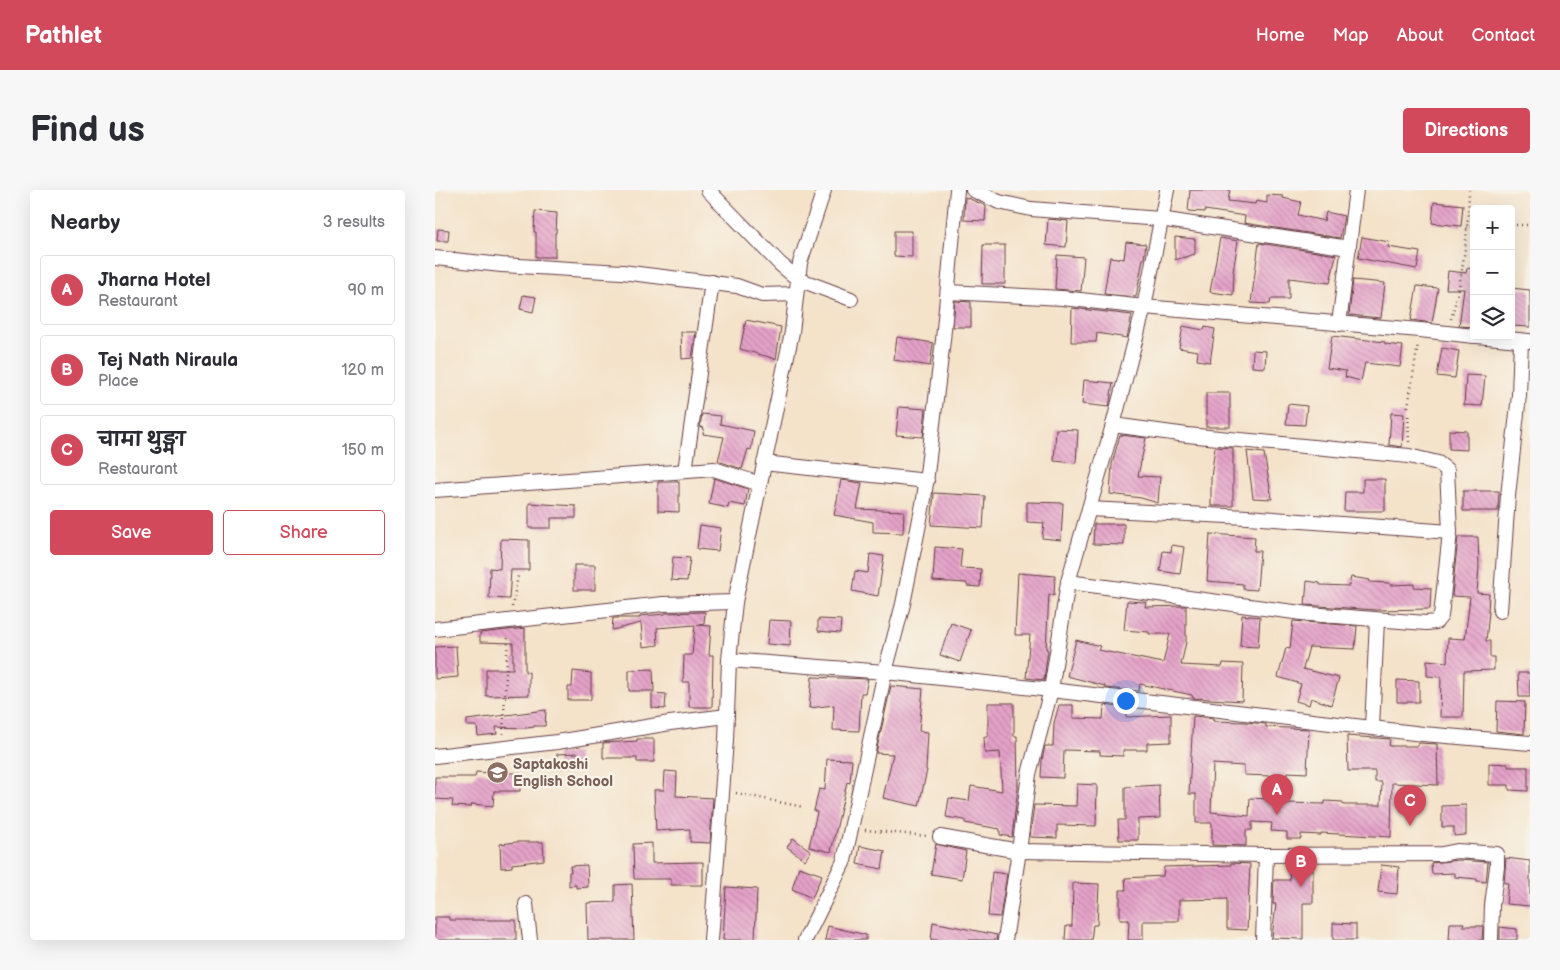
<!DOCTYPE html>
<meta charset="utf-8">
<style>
body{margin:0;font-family:"Balsamiq Sans","Playpen Sans Deva",sans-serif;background:#f7f7f7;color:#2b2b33}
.controls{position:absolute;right:15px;top:15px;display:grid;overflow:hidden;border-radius:5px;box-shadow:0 5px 20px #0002}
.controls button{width:45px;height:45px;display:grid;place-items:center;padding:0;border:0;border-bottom:1px solid #e1e1e2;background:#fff;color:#2b2b33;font:25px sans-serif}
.you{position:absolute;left:690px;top:510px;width:18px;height:18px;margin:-12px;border:4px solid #fff;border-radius:50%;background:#1a73e8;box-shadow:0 0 0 8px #1a73e833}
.badge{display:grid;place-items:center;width:32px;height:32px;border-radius:50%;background:#d1495b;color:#fff;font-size:16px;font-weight:700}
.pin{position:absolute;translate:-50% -41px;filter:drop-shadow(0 1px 2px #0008)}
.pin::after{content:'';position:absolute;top:26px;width:18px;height:15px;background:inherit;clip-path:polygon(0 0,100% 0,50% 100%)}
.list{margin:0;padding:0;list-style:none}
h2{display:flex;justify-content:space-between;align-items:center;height:65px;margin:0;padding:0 20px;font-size:21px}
h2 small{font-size:16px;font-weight:400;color:#7c7c81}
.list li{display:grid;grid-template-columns:32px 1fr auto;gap:15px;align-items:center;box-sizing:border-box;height:70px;margin:0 10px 10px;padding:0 10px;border:1px solid #e1e1e2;border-radius:5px}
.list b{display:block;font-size:19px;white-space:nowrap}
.list p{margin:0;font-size:16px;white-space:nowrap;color:#7c7c81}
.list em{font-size:16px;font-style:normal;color:#7c7c81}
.actions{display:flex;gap:10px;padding:15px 20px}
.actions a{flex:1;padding:11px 0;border:1px solid #d1495b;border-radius:5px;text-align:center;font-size:18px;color:#d1495b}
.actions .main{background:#d1495b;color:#fff}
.icon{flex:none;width:28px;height:28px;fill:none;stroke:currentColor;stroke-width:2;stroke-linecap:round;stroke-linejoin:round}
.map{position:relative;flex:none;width:1095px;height:750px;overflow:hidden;border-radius:5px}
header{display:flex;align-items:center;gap:30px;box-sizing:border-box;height:70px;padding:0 25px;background:#d1495b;color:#fff}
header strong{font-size:24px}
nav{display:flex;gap:28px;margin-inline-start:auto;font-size:18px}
.intro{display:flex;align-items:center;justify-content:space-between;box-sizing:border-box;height:120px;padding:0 30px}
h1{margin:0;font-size:35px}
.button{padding:12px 22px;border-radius:5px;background:#d1495b;color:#fff;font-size:18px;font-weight:700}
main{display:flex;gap:30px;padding:0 30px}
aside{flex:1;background:#fff;border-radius:5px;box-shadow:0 5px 20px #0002}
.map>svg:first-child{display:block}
.building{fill:url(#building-back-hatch);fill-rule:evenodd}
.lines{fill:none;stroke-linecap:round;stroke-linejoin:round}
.minor-casing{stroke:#643c43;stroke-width:16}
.path{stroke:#643c43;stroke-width:2.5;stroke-dasharray:1 4;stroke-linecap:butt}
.minor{stroke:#fff;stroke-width:14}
.labels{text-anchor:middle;stroke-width:4.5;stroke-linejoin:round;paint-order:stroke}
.education-label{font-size:15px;font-weight:bold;fill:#785e54;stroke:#f7f3e8;text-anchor:start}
</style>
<header>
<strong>Pathlet</strong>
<nav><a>Home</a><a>Map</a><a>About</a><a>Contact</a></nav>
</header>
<div class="intro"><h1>Find us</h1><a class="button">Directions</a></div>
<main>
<aside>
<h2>Nearby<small>3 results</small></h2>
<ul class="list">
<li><span class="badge">A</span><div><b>Jharna Hotel</b><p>Restaurant</p></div><em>90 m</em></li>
<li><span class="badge">B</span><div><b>Tej Nath Niraula</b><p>Place</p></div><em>120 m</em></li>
<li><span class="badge">C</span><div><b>चामा थुङ्मा</b><p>Restaurant</p></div><em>150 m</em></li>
</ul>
<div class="actions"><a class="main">Save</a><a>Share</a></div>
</aside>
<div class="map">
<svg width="1095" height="750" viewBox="0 0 1095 750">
<defs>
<pattern id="building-back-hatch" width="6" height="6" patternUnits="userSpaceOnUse" patternTransform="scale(1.25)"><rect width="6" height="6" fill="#e5a2c9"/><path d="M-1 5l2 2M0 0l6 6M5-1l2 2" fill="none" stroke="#bc83a3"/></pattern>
</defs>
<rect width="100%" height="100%" fill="#f7f3e8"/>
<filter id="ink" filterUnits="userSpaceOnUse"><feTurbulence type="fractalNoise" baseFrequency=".02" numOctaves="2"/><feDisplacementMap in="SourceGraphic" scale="10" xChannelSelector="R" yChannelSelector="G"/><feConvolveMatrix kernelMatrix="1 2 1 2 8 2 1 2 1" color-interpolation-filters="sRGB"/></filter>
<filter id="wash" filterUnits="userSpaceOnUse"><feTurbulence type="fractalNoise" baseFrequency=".0096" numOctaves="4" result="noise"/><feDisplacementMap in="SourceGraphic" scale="20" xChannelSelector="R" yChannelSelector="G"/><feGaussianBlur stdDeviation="1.12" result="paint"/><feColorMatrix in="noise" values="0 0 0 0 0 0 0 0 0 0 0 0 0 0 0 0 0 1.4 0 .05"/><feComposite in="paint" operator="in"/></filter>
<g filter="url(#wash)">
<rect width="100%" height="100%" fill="#f4e2c9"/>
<g id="blocks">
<g class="building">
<polygon points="755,0 795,0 793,11 820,14 821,11 832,13 832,5 848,6 848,8 866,12 863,25 889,31 891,22 909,26 905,48 809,33 810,26 770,20 770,22 753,21"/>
<polygon points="530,7 551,16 550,31 529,30"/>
<polygon points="999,12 1028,15 1026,36 997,33"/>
<polygon points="100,21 122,23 121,43 120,43 120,67 101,67 101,42 99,42"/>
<polygon points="613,29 633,31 631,57 611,55"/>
<polygon points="3,39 14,40 13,51 2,51"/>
<polygon points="459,41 477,41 477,67 459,66"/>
<polygon points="740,47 760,49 760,64 740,70"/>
<polygon points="927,47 954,52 953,57 985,62 982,79 923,68"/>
<polygon points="785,48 803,51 798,82 799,82 798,105 775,102"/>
<polygon points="691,52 711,54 709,69 708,69 701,107 669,104 675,67 689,69"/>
<polygon points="824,53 901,65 895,93 854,88 854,109 836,109 835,114 816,113"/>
<polygon points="548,55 570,55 570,94 547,94"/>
<polygon points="622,65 649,67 646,101 620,99"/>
<polygon points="1032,78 1039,79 1039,137 1024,136 1029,99 1011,99 1013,81 1031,83"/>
<polygon points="918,90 950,93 946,128 914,125"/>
<polygon points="982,96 1003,98 997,133 976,130"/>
<polygon points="1076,98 1095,100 1095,137 1076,136"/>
<polygon points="88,105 101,107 98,122 85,119"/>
<polygon points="520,111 536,112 536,137 518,137"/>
<polygon points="637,118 697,125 692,148 662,143 661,152 636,152"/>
<polygon points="311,130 346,137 341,169 305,159"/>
<polygon points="748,136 763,139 769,140 770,137 780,139 775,172 762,170 763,161 744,158"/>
<polygon points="246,142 261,142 257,168 247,169"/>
<polygon points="897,146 950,152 950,154 968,156 965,177 930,173 926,191 910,187 911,181 892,178"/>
<polygon points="462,147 498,153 495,176 459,170"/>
<polygon points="1007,158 1024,161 1020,188 1002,186"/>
<polygon points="818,160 831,161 830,178 817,177"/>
<polygon points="1031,185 1050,186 1047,216 1029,215"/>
<polygon points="649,190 678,193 674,217 647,214"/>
<rect x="771" y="203" width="24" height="34"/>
<polygon points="853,214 872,216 870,235 851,234"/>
<polygon points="464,217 491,219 488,247 461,245"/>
<polygon points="956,223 969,224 967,257 954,255"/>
<polygon points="267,224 286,226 285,234 319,241 316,260 313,259 307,279 283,271 289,247 268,244 269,238 265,237"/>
<polygon points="621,239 643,240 641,273 619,271"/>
<polygon points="1014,240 1032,241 1032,260 1014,259"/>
<polygon points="685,245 711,248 703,286 725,287 723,313 706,308 675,304 677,274"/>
<polygon points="780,257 798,258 798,316 776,316 776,288"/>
<polygon points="812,261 829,263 837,309 818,308"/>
<polygon points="279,288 313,299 310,316 294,313 293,318 274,314"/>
<polygon points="928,289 950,289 950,321 909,321 910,302 928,302"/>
<polygon points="406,290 427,293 422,319 469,321 468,343 438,342 438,332 399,325"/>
<polygon points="223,292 244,292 244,322 223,321"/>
<polygon points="1028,301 1064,301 1063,321 1028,321"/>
<polygon points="499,303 550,306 548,338 496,335"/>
<polygon points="592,312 628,313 626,350 607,348 609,333 592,332"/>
<polygon points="94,313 141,316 141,328 116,328 116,338 94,338"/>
<polygon points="659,334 689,334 689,355 658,354"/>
<polygon points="265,335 286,338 283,361 262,359"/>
<polygon points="775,344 820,347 819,361 825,361 822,400 808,399 808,394 772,391"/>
<polygon points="1023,347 1043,347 1044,376 1042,403 1054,404 1053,422 1054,422 1051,451 1055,451 1055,467 1059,467 1059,480 1029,481 1028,527 1005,527 1006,487 992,486 992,470 1012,472 1013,448 1030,449 1035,407 1017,406"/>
<polygon points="66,349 94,350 94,380 76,380 74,409 54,408 55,378 65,379"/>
<polygon points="737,355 749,357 745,384 725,381 728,361 736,362"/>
<polygon points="500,357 527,359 525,378 546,379 545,397 532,396 532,393 498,391"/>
<polygon points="435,364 449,366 443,406 417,401 420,381 433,383"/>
<polygon points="238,367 255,368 252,391 236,390"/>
<rect x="139" y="375" width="21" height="25"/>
<polygon points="583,383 620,386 619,405 614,404 611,459 613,460 609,490 591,488 595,445 580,445"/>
<polygon points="916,387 935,390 934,392 955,393 955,395 979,394 979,397 996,398 995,419 941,420 870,415 872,391 885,393 885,395 914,396"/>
<polygon points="692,411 711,412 710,417 751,416 751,452 746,475 787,477 788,473 808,474 807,511 758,508 757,505 705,494 704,501 670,498 670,496 632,486 641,450 665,456 663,460 728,473 735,444 714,444 714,442 689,440"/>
<polygon points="270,422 269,434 262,435 276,436 274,465 278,465 277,517 254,517 254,492 248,492 249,465 257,465 260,435 222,438 223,455 208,457 206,433 177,440 178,428 205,428 205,426 230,424 230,423"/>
<polygon points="807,425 825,427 823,457 805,456"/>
<polygon points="383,429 406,430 405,443 383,441"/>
<polygon points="334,430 356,431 355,456 332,454"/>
<polygon points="858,431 922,436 920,459 874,457 868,479 904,488 896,515 876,508 874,515 861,511 866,494 843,487 851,458 855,459"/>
<polygon points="516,433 536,440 525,472 505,465"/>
<polygon points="90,438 90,482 94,482 94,505 51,506 51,479 78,479 78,453 45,452 45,443"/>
<polygon points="21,456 23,487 0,489 0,457"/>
<polygon points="218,479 219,501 194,501 194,480"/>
<polygon points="138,481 156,483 156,510 133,510 133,497 137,497"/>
<polygon points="1083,483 1095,483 1095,507 1084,507"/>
<polygon points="377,487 433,489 430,503 426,503 424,541 398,540 399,515 374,518"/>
<polygon points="962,490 984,491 984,512 962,512"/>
<polygon points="456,496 488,499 484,541 493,542 491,580 492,580 484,616 448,608 458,564 441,563"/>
<polygon points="217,503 231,504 230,519 217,518"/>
<polygon points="1062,511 1090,512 1089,544 1061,541"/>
<polygon points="553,513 579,513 579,546 582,546 583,597 577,647 565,645 565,639 530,633 530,630 511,627 514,608 534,611 536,596 567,601 565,562 550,563 549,547 553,547"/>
<polygon points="624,515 638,515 638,528 668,529 669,515 691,518 691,527 736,525 736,552 712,553 712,560 688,560 688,566 665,565 665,561 629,560 628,588 606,587 607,570 610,556 618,556 619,533"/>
<polygon points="111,520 110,536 99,536 99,537 91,538 61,537 62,544 43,546 42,536 32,536 32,530"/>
<path d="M758,526L778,528V531L810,532L831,534V537L874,539L872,583L852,582L849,610H851L850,613L890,614V611L908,612V615H946L947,592H940V581H913L912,546L955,549L954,556H983V553L1002,554L1003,595L957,593L956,647L886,643V645L866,644V649H852V642L836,641L837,633L817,632V640H811V656L777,655V633H761V604H754ZM778,574L809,576V585L837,586L834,609L815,608L814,626L776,622Z"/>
<polygon points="202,549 219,549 219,572 202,572 202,568 168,568 168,553 202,551"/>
<polygon points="143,563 143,577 122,578 122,564"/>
<polygon points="392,569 417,570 415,593 412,592 396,662 374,657 382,622 379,621 384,599 390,600"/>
<polygon points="1054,573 1073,574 1073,577 1093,577 1093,601 1074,600 1074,595 1054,595"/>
<polygon points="230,581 242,582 241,606 278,608 275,653 255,652 255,639 221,641 219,600 229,600"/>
<polygon points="41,582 70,584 70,583 85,583 85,601 59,601 58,616 37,614 36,617 17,616 18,610 0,609 0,587 40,587"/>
<polygon points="642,594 662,595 661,636 622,635 622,648 595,647 599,615 641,616"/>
<polygon points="724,595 725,628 703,629 703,650 684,650 683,630 690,630 690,597"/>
<polygon points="1031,615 1031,645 1019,646 1019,637 1007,637 1007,616"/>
<polygon points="358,648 376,661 370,670 352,657"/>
<polygon points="82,652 108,652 109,670 77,674 77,677 66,678 65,654"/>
<polygon points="217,653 217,673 268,672 268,695 236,695 236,689 199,689 198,654"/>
<polygon points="501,654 531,661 527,689 496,684"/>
<polygon points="425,656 450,661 447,679 422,674"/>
<polygon points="1071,668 1095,671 1095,716 1071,714 1073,693 1069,693"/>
<polygon points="1023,670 1053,672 1051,692 1042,691 1042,689 1020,687 1020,683 997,684 996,673"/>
<polygon points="796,673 815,674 812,740 792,739 792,709 744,710 744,731 708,731 708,750 693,750 694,730 685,730 685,700 691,700 690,688 728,686 729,677 796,675"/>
<polygon points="152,675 153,697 141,698 141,695 134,696 134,682 136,682 135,676"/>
<polygon points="946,675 964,677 962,704 943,702"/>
<polygon points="364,677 387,685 377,708 357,699"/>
<polygon points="854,680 878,680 878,713 868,713 868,749 837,748 841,714 838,714 839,690 855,690"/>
<polygon points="557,682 572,684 565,727 553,726"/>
<polygon points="638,693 664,694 662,735 658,735 656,750 630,750 631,736 637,736"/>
<polygon points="197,694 199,750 153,750 152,713 180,712 180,695"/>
<polygon points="291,697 322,699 320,750 288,750"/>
<polygon points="0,727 14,727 14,730 81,730 81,750 0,750"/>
<polygon points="498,732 562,745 561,750 496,750"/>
<polygon points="898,733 921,734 921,750 898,750"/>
<polygon points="1015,733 1029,733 1028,736 1048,736 1047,750 1014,750"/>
<polygon points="393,736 431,745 431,750 390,750"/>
<polygon points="1065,737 1082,739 1082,750 1065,750"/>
</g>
</g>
</g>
<g filter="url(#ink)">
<use href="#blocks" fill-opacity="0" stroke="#643c43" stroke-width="1"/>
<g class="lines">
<defs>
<g id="minor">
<polyline points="273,0 345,74 363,89 416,109"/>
<polyline points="538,0 564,12 596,19 725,29 914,58"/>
<polyline points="732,0 709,117 678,235 633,392 616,500 594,584 584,661 831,665"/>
<polyline points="0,68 67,75 187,82 302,96 327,105 361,104"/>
<polyline points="513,102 627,108 709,117 985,140 1039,146"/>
<polyline points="904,134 921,0"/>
<polyline points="1042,146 1094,151"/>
<polyline points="329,273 492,291"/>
<polyline points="250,281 277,92"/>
<polyline points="0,300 279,279 325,294"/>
<polyline points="654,319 812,327 1015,342"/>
<polyline points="633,392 874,424 991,433 1001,432 1006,426 1015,342 1012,280 1003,273 974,266 752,245 678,235"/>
<polyline points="1065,421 1073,306 1084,205 1086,151"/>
<polyline points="0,439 228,414 300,412"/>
<polyline points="294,470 450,482 616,500 988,544 1095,553"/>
<polyline points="937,538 942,430"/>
<polyline points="0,566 122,552 235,533 292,526"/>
<polyline points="505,647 584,661 570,750"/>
<polyline points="91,714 95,750"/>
<polyline points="276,750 291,550 294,470 300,412 357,142 365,73 389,0"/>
<polyline points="370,750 409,671 450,482 468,414 489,309 508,150 522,0"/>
<polyline points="828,750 831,665 1007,664 1022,661 1062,664 1062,677 1057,715 1056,750"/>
</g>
</defs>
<use href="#minor" class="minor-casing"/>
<g class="path">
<polyline points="1076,35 1095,35"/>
<polyline points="1031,38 1039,37"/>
<path d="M1016,129C1028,88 1033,43 1034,0"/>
<polyline points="974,252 973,217 983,154"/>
<polyline points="77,417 83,386"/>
<polyline points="68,544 73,445"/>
<polyline points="301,603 368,617"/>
<polyline points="430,640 492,646"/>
</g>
<use href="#minor" class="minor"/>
</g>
</g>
<defs>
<symbol id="school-disc" viewBox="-11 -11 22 22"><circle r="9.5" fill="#8d6e63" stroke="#f7f3e8"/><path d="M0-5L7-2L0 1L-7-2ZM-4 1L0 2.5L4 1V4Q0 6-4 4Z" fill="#fff"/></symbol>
</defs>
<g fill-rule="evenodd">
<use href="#school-disc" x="50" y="570" width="25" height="25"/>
</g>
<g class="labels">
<g class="education-label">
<text x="78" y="579">Saptakoshi<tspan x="78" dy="17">English School</tspan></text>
</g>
</g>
</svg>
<div class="controls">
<button>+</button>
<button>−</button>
<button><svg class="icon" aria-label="layers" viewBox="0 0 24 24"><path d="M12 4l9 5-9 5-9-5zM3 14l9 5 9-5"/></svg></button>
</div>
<div class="you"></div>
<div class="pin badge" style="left:842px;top:625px">A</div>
<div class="pin badge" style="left:866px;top:697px">B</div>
<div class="pin badge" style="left:975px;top:636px">C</div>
</div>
</main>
